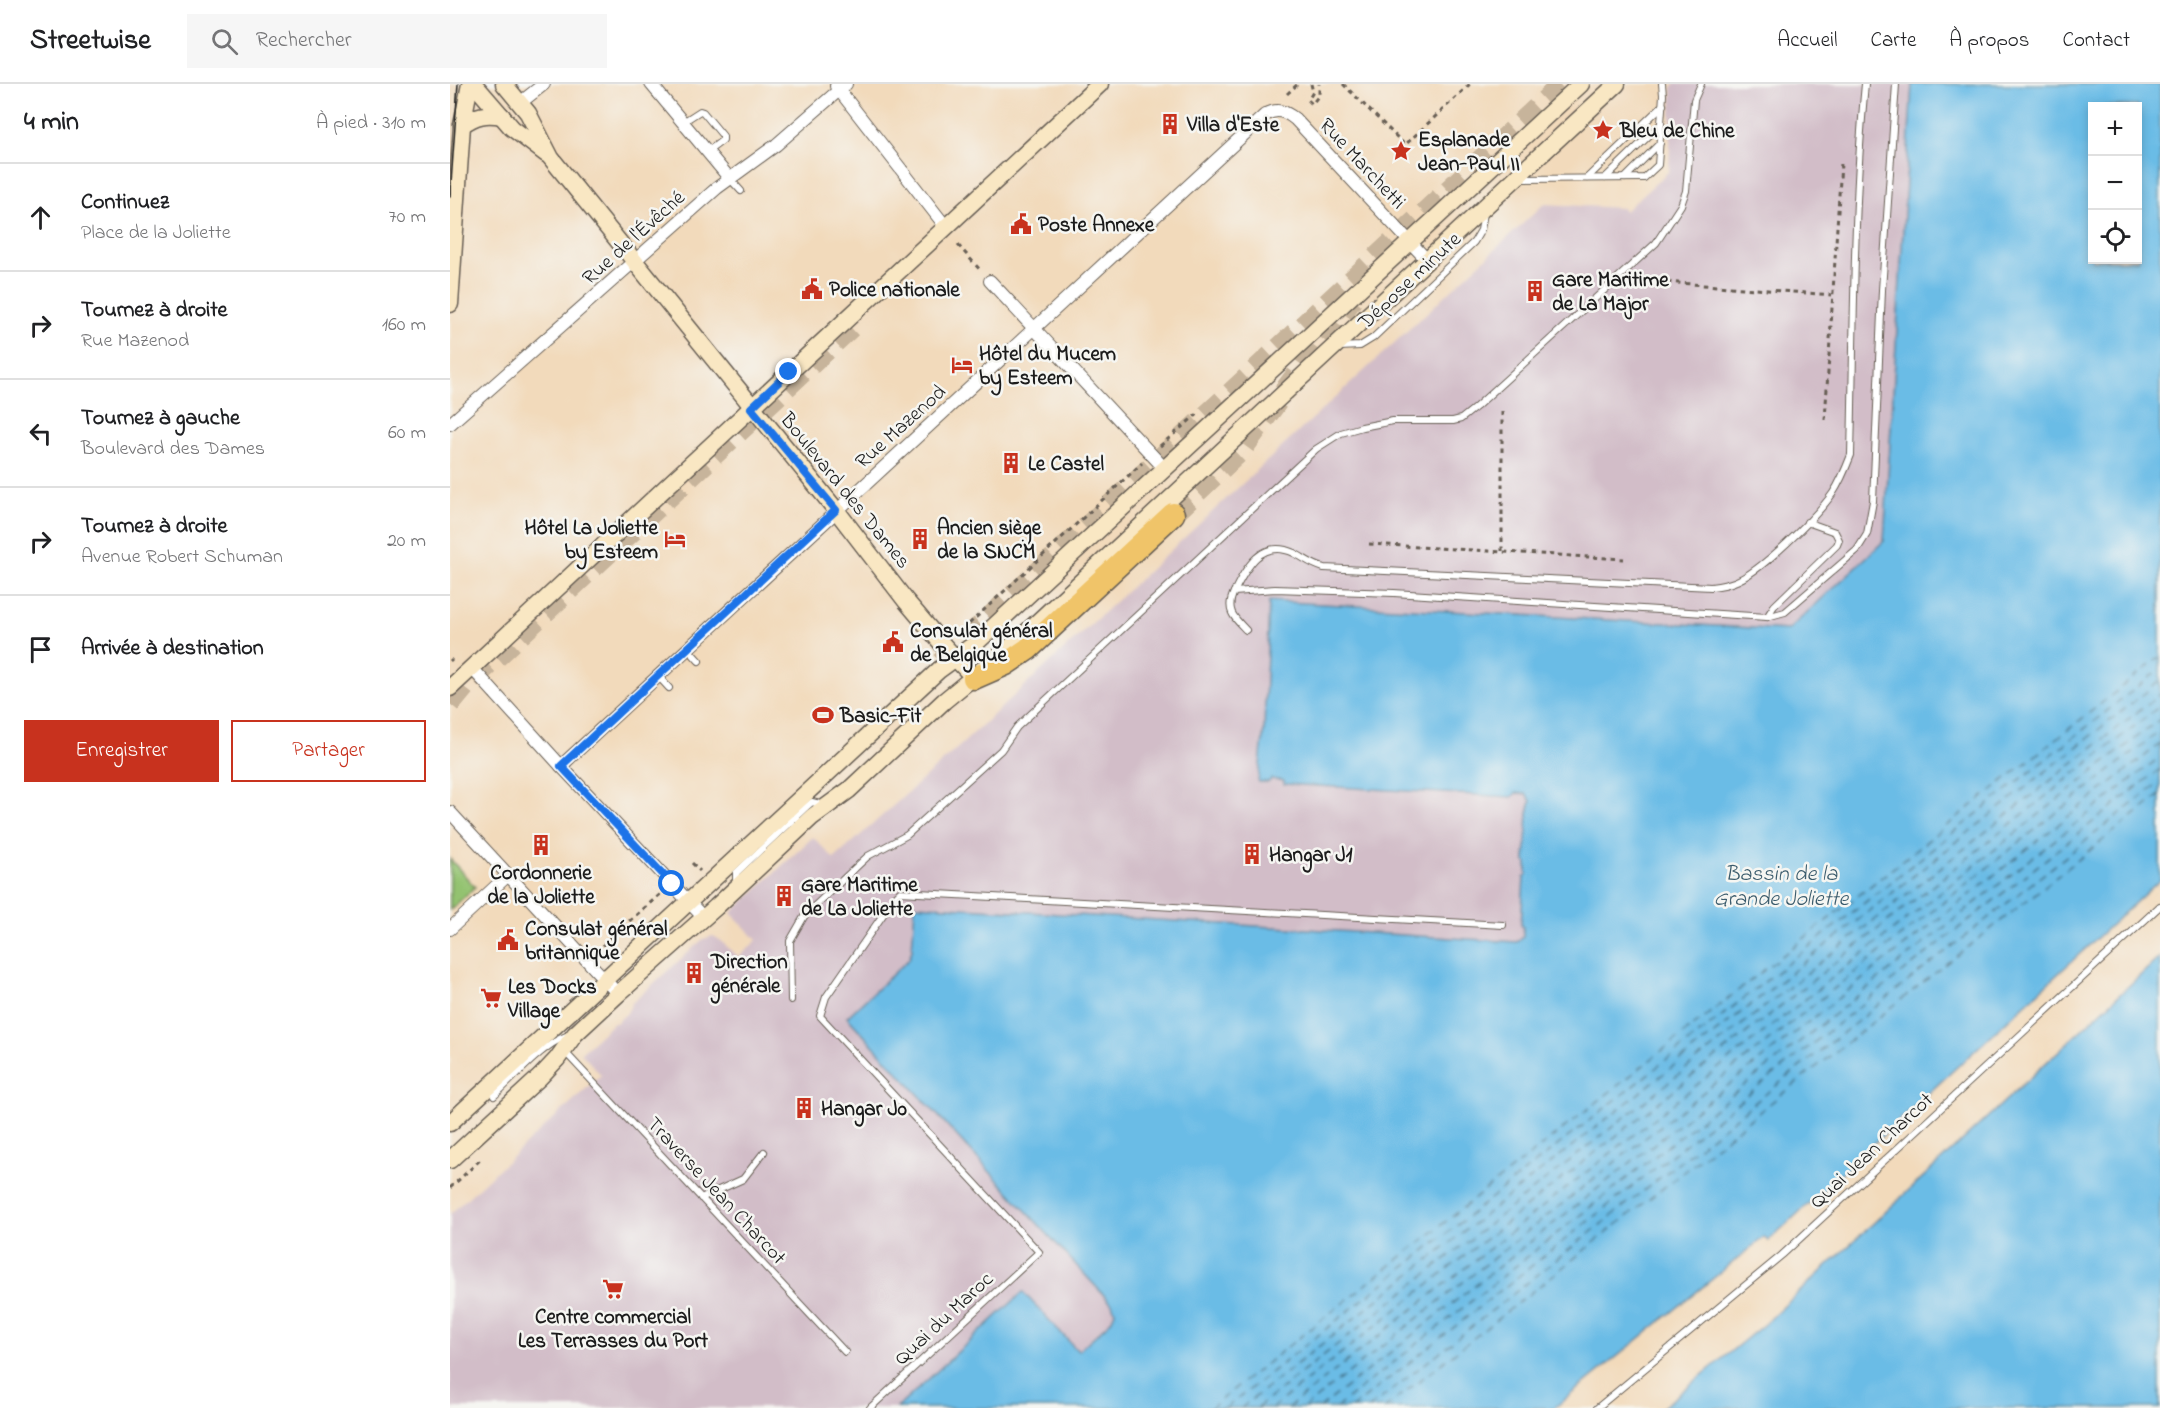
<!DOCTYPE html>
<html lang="fr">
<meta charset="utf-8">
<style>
body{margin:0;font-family:"Indie Flower",sans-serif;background:#f6f6f6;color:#202124}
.controls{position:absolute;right:18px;top:18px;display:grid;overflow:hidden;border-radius:0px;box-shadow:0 3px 9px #0003}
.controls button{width:54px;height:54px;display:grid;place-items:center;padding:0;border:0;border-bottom:2px solid #e0e0e0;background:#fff;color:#202124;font:30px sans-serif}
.stop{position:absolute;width:18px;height:18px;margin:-14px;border:4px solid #1a73e8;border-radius:50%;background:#fff}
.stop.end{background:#1a73e8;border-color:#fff;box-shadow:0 2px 6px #0008}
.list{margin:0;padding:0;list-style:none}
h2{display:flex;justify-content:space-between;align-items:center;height:78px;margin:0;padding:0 24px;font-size:26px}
h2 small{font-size:20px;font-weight:400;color:#757577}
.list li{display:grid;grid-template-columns:39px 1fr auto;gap:18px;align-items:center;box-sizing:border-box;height:108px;padding:0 24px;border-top:2px solid #e0e0e0}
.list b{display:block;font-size:22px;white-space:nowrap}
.list p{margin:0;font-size:20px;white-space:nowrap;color:#757577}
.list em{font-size:20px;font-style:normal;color:#757577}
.actions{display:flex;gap:12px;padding:18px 24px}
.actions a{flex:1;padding:14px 0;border:2px solid #c8321e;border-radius:0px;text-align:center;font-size:21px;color:#c8321e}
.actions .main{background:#c8321e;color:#fff}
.icon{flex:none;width:33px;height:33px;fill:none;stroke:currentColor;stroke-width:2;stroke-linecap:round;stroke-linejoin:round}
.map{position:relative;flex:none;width:1710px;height:1324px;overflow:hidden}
header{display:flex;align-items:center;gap:36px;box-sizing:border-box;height:84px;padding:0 30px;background:#fff;border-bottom:2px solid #e0e0e0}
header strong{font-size:28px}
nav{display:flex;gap:33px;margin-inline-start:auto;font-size:21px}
.search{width:420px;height:54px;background:#f6f6f6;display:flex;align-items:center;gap:15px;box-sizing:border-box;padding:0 21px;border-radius:0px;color:#757577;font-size:22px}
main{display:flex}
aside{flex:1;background:#fff}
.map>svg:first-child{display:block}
.industrial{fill:#d2bdc8}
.green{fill:#93c270;stroke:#586f46;stroke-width:1.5}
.water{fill:#6abce6;stroke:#436c81;stroke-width:1.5;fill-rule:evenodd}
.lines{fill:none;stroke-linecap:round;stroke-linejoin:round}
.ferry{stroke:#3b5c6d;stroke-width:1.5;stroke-dasharray:8 6;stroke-linecap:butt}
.highway-tunnel{stroke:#c7b49b;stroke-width:22;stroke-dasharray:22 11;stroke-linecap:butt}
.lane-casing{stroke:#675e54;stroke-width:8}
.street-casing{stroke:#675e54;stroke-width:14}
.secondary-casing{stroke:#675e54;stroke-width:19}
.highway-casing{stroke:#675e54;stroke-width:25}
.path{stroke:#675e54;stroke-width:3;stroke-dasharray:4.5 4.5;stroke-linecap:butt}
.lane{stroke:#fff;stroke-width:6}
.street{stroke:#fff;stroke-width:12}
.secondary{stroke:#f9e7c3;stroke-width:16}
.highway{stroke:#f0c469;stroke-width:22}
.tram{stroke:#1c1c1c;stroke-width:1.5}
.route{stroke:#1a73e8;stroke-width:8}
.labels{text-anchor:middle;stroke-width:5;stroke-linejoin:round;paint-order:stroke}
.poi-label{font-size:21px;font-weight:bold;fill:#1c1c1c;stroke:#f6f6f2;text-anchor:start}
.street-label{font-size:21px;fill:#1c1c1c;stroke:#f6f6f2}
.water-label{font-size:22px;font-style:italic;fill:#3b5c6d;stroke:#f6f6f2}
</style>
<header>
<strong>Streetwise</strong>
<div class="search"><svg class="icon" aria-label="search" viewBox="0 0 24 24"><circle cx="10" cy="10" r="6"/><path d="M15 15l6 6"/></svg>Rechercher</div>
<nav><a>Accueil</a><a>Carte</a><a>À propos</a><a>Contact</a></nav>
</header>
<main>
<aside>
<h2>4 min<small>À pied · 310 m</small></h2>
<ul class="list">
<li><svg class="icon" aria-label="ahead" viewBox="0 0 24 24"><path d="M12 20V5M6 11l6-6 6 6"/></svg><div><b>Continuez</b><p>Place de la Joliette</p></div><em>70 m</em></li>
<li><svg class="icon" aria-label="right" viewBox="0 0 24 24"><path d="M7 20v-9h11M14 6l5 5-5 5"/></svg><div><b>Tournez à droite</b><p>Rue Mazenod</p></div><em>160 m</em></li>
<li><svg class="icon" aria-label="left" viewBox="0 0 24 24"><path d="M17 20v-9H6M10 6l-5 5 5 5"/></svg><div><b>Tournez à gauche</b><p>Boulevard des Dames</p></div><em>60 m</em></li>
<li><svg class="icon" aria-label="right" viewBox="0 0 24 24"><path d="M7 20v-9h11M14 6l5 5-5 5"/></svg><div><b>Tournez à droite</b><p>Avenue Robert Schuman</p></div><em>20 m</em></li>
<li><svg class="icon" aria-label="arrive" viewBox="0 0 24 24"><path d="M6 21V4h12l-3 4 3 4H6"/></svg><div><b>Arrivée à destination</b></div></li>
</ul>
<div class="actions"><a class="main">Enregistrer</a><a>Partager</a></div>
</aside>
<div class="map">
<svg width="1710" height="1324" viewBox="0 0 1710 1324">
<rect width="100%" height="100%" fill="#f6f6f2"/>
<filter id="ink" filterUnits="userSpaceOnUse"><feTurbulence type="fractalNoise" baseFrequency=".0167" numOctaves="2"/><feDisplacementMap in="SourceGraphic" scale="12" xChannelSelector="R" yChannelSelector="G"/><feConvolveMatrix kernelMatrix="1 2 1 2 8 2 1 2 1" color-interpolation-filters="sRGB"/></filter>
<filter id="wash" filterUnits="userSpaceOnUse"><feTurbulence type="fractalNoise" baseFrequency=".008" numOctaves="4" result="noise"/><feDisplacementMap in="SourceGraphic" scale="24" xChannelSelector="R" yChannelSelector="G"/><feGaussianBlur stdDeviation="1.35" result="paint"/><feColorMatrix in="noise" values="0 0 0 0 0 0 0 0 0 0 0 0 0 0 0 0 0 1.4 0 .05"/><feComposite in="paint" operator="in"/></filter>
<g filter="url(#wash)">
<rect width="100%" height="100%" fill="#f2dabb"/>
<polygon class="industrial" points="1225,0 1462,0 1434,457 1338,546 819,517 814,645 808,698 821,695 835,697 1076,710 1081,717 1078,729 1075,777 1077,779 1077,792 1074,794 1071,840 1073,842 1073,853 1067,859 465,821 462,866 459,875 397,933 662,1220 666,1228 661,1237 628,1267 572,1209 447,1324 0,1324 0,1130 151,991 131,969 163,939 166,939 177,929 182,919 253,855 263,852 267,854 289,873 307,856 281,829 363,753 384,775 512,660 1094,120 1172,124 1175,127 1219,87 1222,3"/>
<polygon class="green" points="0,775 25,803 0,826"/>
<g class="water">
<path d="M1462,0H1710V796L1318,1157L1314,1153L1104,1324H447L573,1208L628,1267L661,1237L665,1228L662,1220L397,933L459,875L462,866L465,821L1067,858L1073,853V843L1071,840L1074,794L1077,791V779L1075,777L1078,729L1081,717L1076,710L1066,709L1062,713L834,700V697L821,695L819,698H808L814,645L819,517L1338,546L1434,457ZM1688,22V176H1642V22Z"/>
<polygon points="1710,873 1710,1324 1212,1324 1318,1237"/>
</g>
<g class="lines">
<g class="ferry">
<polyline points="760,1324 1710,573"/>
<polyline points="776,1324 1710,585"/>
<polyline points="791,1324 1710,597"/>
<polyline points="807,1324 1710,610"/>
<polyline points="822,1324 1710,622"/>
<polyline points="838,1324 1710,635"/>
<polyline points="854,1324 1710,647"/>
<polyline points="870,1324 1710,660"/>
<polyline points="886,1324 1710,673"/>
<polyline points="902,1324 1710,685"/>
<polyline points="919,1324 1710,698"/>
<polyline points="935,1324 1710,711"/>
</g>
</g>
</g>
<g filter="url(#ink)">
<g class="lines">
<g class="highway-tunnel">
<polyline points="723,430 792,365 902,215"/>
<polyline points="491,579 1113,0"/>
<polyline points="0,620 14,603 403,241"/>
</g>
<defs>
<g id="lane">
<polyline points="233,38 250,27 253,28 273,52 273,56 257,68"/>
<polyline points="1137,94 1213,21"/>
<polyline points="1155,94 1211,40"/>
<polyline points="1175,94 1210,59"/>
<polyline points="280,95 291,107"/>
<polyline points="1070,95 1194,94 1208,81 1213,11 1212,0"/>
<polyline points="890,263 910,262 923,254 1024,158 1031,146 1034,129"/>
<path d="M784,508C796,484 811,454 844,469C854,474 862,481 874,484L1261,503C1269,502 1277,501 1284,498C1310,489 1367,432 1383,409C1391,397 1396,384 1401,371C1404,248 1403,123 1415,0"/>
<polyline points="1317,533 1324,522 1387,461 1389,456 1385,448 1357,438"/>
<path d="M796,546C784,534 775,526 784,508L825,505L944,509L1317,533L1335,528L1407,466L1417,450L1423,417L1432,206L1446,0"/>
<polyline points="238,565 249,577"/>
<polyline points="208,592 219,604"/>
<polyline points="286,801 286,789 354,725 362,718 374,721"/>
<polyline points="341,916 340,857 355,831 418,772 457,751 551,666 567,643 866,365 891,349 912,343 943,337 1003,337 1011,335 1026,323 1206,159 1231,121 1236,107 1244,16 1251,0"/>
<polyline points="115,968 395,1268"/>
<path d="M44,1012C62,996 97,956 120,951"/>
<polyline points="251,1114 293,1095 314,1068"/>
<polyline points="420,1324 589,1168 370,932 376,913 446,812 450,808 1053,841"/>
<polyline points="1147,1324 1332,1171 1710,822"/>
</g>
<g id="street">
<polyline points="201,0 280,95"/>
<polyline points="386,2 496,143"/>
<polyline points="70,19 94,0"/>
<polyline points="540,197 715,385"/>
<polyline points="0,340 267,104 326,61 396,0"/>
<polyline points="22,584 111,682 253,833"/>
<path d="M111,682C345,464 581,249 815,31C827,24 835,27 845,35L976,175"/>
<polyline points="0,728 168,910"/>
<polyline points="0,845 58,791"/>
</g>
<g id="secondary">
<polyline points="24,0 62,44 96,70"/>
<polyline points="54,0 78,29 101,74 386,426 456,517 494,562 524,594"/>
<path d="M12,41C26,31 36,29 52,32"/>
<polyline points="0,220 12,41 20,0"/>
<polyline points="0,604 650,0"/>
<polyline points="0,1039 489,586 526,559 1131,0"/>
<polyline points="0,1076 90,993 107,975 125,950 168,910 266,823 362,733 399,706 494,617 565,559 1167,0"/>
</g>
<polyline id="highway" points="524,594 556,580 578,565 723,430"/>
</defs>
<use href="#lane" class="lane-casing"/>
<use href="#street" class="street-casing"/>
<use href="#secondary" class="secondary-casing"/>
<use href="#highway" class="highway-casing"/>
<g class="path">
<polyline points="861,0 863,8 858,16 862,20 869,11 869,0"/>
<polyline points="893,0 955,61 1020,0"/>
<polyline points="837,10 848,0"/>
<polyline points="508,161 531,187"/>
<polyline points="1190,196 1382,211"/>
<polyline points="1375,336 1391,79"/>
<polyline points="710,362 746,331 748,333"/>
<polyline points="919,460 1174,475"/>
<polyline points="1052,467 1052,323"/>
<polyline points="506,552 692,379"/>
<polyline points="0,575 2,577"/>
<polyline points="242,779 250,787"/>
<polyline points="148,869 157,856 213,808"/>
<polyline points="0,1104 29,1077 26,1073"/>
</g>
<use href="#lane" class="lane"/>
<use href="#street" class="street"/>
<use href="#secondary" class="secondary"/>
<use href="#highway" class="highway"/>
<polyline class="tram" points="0,113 8,0"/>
</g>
</g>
<g class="lines" filter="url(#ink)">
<polyline class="route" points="222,800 111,682 386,426 301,324 339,288"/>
</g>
<defs>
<symbol id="building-bare" viewBox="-9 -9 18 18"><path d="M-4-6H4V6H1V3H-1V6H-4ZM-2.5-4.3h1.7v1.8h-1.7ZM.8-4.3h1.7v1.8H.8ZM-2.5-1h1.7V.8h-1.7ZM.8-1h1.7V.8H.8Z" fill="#c8321e" stroke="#f6f6f2" stroke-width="2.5" paint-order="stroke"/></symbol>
<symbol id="sight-bare" viewBox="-9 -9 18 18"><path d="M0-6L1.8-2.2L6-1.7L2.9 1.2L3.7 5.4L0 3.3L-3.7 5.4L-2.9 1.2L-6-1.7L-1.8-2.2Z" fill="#c8321e" stroke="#f6f6f2" stroke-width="2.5" paint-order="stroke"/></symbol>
<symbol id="civic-bare" viewBox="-9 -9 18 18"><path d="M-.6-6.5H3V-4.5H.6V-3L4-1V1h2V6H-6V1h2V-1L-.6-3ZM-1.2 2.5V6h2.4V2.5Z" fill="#c8321e" stroke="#f6f6f2" stroke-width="2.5" paint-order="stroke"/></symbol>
<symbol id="hotel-bare" viewBox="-9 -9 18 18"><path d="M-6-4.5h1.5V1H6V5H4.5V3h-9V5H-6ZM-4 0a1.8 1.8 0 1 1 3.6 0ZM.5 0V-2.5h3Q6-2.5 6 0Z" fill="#c8321e" stroke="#f6f6f2" stroke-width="2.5" paint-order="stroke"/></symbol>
<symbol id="stadium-bare" viewBox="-9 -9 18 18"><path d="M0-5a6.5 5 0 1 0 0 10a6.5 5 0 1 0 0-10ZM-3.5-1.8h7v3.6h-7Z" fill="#c8321e" stroke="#f6f6f2" stroke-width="2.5" paint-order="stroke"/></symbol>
<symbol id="supermarket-bare" viewBox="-9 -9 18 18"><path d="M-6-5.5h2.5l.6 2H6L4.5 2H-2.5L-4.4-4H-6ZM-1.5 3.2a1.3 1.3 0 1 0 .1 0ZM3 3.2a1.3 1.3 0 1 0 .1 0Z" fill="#c8321e" stroke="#f6f6f2" stroke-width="2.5" paint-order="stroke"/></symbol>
</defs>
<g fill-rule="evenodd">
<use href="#building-bare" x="705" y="25" width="30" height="30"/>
<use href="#sight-bare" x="1138" y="31" width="30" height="30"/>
<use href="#sight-bare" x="936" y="52" width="30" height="30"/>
<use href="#civic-bare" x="556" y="125" width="30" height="30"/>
<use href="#civic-bare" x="347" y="190" width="30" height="30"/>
<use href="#building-bare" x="1070" y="192" width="30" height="30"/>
<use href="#hotel-bare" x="497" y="266" width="30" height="30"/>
<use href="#building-bare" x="546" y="364" width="30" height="30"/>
<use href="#hotel-bare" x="210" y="440" width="30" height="30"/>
<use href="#building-bare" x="455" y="440" width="30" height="30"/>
<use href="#civic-bare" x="428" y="543" width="30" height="30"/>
<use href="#stadium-bare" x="358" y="616" width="30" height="30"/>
<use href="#building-bare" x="76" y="746" width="30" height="30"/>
<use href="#building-bare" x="787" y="755" width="30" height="30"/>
<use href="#building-bare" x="319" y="797" width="30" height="30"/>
<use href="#civic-bare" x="43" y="841" width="30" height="30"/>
<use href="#building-bare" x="229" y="874" width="30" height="30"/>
<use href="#supermarket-bare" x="26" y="899" width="30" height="30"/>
<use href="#building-bare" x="339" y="1009" width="30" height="30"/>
<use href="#supermarket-bare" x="148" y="1190" width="30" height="30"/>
</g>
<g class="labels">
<g class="poi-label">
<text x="737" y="47">Villa d'Este</text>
<text x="1170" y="53">Bleu de Chine</text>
<text x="968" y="62">Esplanade<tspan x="968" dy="24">Jean-Paul II</tspan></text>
<text x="588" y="147">Poste Annexe</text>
<text x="1102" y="202">Gare Maritime<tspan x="1102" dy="24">de La Major</tspan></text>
<text x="379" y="212">Police nationale</text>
<text x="529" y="276">Hôtel du Mucem<tspan x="529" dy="24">by Esteem</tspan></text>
<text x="578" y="386">Le Castel</text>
<text x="208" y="450" text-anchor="end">Hôtel La Joliette<tspan x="208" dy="24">by Esteem</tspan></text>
<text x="487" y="450">Ancien siège<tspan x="487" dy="24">de la SNCM</tspan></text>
<text x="460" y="553">Consulat général<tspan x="460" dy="24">de Belgique</tspan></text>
<text x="390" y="638">Basic-Fit</text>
<text x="819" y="777">Hangar J1</text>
<text x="91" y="795" text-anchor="middle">Cordonnerie<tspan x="91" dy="24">de la Joliette</tspan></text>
<text x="351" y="807">Gare Maritime<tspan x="351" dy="24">de La Joliette</tspan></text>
<text x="75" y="851">Consulat général<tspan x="75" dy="24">britannique</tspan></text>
<text x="261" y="884">Direction<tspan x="261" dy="24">générale</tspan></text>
<text x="58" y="909">Les Docks<tspan x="58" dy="24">Village</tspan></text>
<text x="371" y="1031">Hangar J0</text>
<text x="163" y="1239" text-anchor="middle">Centre commercial<tspan x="163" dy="24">Les Terrasses du Port</tspan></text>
</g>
<g class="street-label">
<text transform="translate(913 79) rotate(47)" y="7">Rue Marchetti</text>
<text transform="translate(183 153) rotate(-42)" y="7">Rue de l'Évêché</text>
<text transform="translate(959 196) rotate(-43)" y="7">Dépose minute</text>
<text transform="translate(450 342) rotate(-42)" y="7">Rue Mazenod</text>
<text transform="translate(396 406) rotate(51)" y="7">Boulevard des Dames</text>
<text transform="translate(1421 1066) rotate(-43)" y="7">Quai Jean Charcot</text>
<text transform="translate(267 1106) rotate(47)" y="7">Traverse Jean Charcot</text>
<text transform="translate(493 1234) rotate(-43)" y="7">Quai du Maroc</text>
</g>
<g class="water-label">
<text x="1331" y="796">Bassin de la<tspan x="1331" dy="25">Grande Joliette</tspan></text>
</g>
</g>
</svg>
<div class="controls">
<button>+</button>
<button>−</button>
<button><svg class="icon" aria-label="locate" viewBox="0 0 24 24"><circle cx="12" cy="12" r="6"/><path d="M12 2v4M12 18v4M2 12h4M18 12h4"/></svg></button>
</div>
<div class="stop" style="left:222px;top:800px"></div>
<div class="stop end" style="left:339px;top:288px"></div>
</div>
</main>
